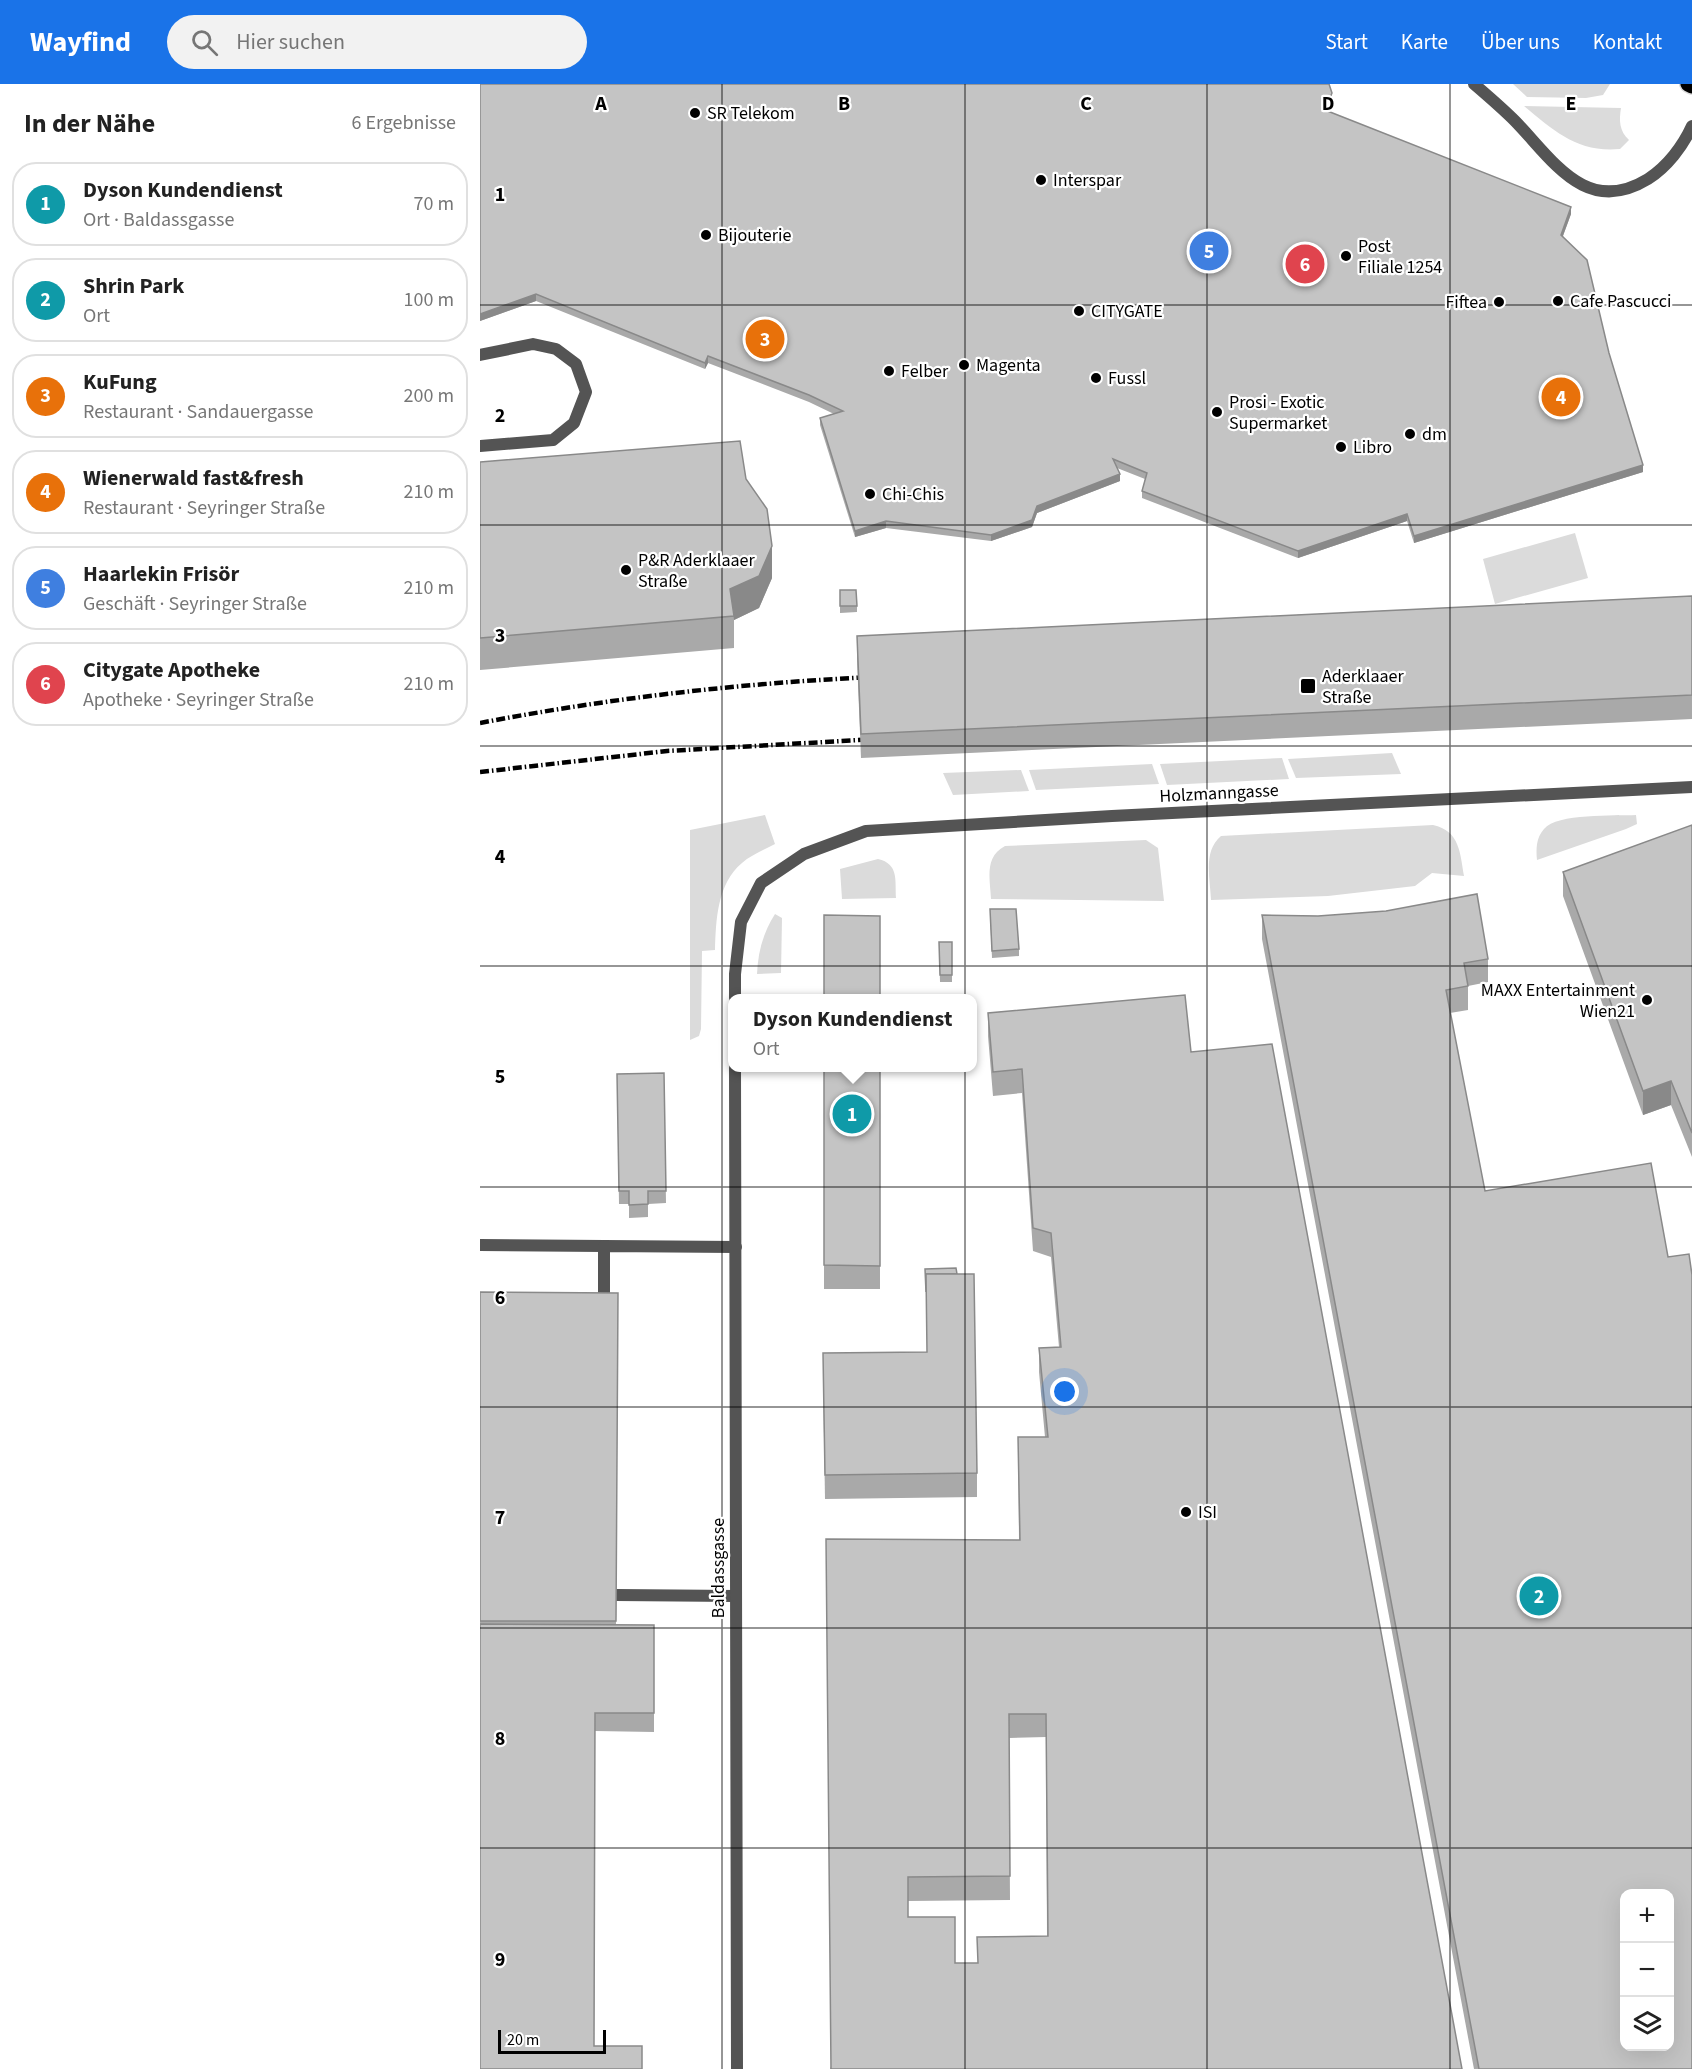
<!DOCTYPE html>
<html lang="de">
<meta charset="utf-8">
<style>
body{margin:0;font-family:"Source Sans 3",sans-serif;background:#f2f2f2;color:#222}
.controls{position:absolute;right:18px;bottom:18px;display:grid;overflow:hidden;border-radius:12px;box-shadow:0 6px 24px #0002}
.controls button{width:54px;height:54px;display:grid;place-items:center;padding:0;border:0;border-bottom:2px solid #e0e0e0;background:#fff;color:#222;font:30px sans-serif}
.scale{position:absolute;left:18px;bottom:15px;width:108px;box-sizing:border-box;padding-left:6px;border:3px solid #000;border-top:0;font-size:16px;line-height:21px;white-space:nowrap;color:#000;-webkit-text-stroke:4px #fff;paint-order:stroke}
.you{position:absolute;left:585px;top:1308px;width:21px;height:21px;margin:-15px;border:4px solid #fff;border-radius:50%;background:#1a73e8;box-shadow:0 0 0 9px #1a73e833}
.badge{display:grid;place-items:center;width:39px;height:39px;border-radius:50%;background:#1a73e8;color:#fff;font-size:20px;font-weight:700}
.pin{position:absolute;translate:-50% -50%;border:3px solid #fff;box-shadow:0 2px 6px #0006}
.popup{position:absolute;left:248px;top:910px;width:249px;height:78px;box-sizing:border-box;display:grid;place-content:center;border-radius:12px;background:#fff;filter:drop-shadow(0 2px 4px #0005);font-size:20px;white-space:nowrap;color:#767676}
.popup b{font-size:22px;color:#222}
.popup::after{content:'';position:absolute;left:50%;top:100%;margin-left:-12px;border:12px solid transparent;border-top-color:#fff}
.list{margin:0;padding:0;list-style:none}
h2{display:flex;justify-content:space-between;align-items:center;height:78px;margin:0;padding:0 24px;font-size:26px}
h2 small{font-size:20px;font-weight:400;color:#767676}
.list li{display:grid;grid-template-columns:39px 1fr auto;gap:18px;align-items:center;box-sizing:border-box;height:84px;margin:0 12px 12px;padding:0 12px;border:2px solid #e0e0e0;border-radius:24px}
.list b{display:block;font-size:22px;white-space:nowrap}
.list p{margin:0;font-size:20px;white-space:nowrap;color:#767676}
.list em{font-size:20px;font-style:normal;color:#767676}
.icon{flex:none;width:33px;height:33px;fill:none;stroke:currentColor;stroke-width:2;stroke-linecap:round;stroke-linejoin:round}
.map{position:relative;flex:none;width:1212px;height:1985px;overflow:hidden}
header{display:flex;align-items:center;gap:36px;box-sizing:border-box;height:84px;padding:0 30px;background:#1a73e8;color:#fff}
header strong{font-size:28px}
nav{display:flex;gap:33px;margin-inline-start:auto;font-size:21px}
.search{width:420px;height:54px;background:#f2f2f2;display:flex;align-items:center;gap:15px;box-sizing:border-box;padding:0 21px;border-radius:33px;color:#767676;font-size:22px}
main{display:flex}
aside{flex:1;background:#fff}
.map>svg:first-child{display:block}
.green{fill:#dbdbdb}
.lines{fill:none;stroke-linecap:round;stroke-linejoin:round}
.primary-casing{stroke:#dbdbdb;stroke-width:18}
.service{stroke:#545454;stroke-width:12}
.minor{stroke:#545454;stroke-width:12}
.primary{stroke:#000;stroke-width:15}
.rail{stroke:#000;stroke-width:4.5;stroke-dasharray:9 3 1.5 3;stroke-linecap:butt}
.wall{fill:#a9a9a9;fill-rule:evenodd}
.shaded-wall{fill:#898989}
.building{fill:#c4c4c4;stroke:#898989;stroke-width:1.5;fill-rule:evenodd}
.grid{fill:none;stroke:#000;stroke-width:1.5;stroke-opacity:0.55}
.poi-dot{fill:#000;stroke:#fff;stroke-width:2}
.labels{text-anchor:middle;stroke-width:4.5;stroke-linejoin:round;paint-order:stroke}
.poi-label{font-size:18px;fill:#000;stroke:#fff;text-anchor:start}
.street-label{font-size:18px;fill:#000;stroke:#fff}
.grid-label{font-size:20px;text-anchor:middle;font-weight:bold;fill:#000;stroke:#fff;stroke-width:4.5;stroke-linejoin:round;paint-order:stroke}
</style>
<header>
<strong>Wayfind</strong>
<div class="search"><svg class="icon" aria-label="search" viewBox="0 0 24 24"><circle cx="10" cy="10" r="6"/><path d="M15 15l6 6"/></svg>Hier suchen</div>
<nav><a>Start</a><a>Karte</a><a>Über uns</a><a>Kontakt</a></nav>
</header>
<main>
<aside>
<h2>In der Nähe<small>6 Ergebnisse</small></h2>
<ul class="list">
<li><span class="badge" style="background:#0f9aa8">1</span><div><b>Dyson Kundendienst</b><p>Ort · Baldassgasse</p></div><em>70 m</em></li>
<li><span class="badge" style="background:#0f9aa8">2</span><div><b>Shrin Park</b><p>Ort</p></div><em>100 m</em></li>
<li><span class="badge" style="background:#e8710a">3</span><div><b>KuFung</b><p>Restaurant · Sandauergasse</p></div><em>200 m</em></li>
<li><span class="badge" style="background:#e8710a">4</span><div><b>Wienerwald fast&amp;fresh</b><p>Restaurant · Seyringer Straße</p></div><em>210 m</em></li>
<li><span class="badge" style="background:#3f7fe0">5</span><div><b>Haarlekin Frisör</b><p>Geschäft · Seyringer Straße</p></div><em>210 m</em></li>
<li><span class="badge" style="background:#e0444e">6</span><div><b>Citygate Apotheke</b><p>Apotheke · Seyringer Straße</p></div><em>210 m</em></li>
</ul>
</aside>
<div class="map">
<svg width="1212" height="1985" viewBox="0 0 1212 1985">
<rect width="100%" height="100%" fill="#fff"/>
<g class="green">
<polygon points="1033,0 1130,0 1123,11 1106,14 1047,13"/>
<path d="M1044,22L1141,24C1139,36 1139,47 1149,56L1140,65C1098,69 1074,47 1044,22Z"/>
<polygon points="1095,449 1108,494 1015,520 1003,475"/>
<polygon points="912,669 921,690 816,694 808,675"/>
<polygon points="802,674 809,695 687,701 680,680"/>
<polygon points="672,680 679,700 556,706 549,686"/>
<polygon points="541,686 549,707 473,711 463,689"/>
<path d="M285,731L295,760C284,766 271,771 262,779C237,800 236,836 235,866L222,867L221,945L219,952L210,956V746Z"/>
<path d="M1156,731L1157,740L1146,745L1057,776C1056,765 1056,754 1064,745C1077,729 1135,732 1156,731Z"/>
<path d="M953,741C980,747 980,769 984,792L952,789L935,802L848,812L731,816C730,793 723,767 741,752Z"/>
<path d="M666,756L678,764L684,817L511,815C510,795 504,773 525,762Z"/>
<path d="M398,775C419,780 415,796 416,814L362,815L360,785Z"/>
<path d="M295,830L302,834L301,889L277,890C278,868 283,849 295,830Z"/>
</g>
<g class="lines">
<defs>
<polyline id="primary" points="1208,0 1212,2"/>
</defs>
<use href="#primary" class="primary-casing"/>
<g class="service">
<polyline points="0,1161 124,1162"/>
<polyline points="124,1215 124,1162 256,1163"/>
<polyline points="136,1511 256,1512"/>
</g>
<g class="minor">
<path d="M994,0C1008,12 1022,24 1035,37C1073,76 1106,133 1168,95C1187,83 1203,62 1212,42"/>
<polyline points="0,271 53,260 76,265 96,280 106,308 94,339 73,356 0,362"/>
<polyline points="255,914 255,890 261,838 281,799 324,770 386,747 632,732 1212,703"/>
<polyline points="255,984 257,1985"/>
</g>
<use href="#primary" class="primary"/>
<g class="rail">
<path d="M0,639C130,614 262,599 394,593"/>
<polyline points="0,688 187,667 397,655"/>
</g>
</g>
<g class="wall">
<polygon points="0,0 850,3 852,16 847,27 1091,130 1083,152 1129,269 1163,388 934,459 927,437 818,474 662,414 662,407 665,395 637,384 640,397 557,429 552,443 511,457 406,444 375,453 340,341 340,334 354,330 329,318 228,279 225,285 56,217 0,237"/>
<polygon points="0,378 266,395 292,494 279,524 254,536 254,564 0,586"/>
<polygon points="360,506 377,522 377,528 360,529"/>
<polygon points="1212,512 1212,635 381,674 377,575 377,552"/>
<polygon points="1212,741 1212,1073 1191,1021 1163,1031 1083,812 1083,788"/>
<polygon points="510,831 539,865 539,872 512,874"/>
<polygon points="782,831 838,832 1008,875 1008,898 988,902 988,926 970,929 1005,1107 1212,1985 994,1985 782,855"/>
<polygon points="459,858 472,858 472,898 460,898"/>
<path d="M508,929L711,968L982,1985H350L539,1456L538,1353H565L559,1288V1264L579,1263L571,1173L553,1167L542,1009L513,1012L508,952ZM566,1653L567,1852L497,1879H475L428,1833V1817L530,1816L529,1654Z"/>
<rect x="344" y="984" width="56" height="221"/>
<polygon points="184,989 186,1119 168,1120 168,1133 149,1134 149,1120 139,1120 137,990"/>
<polygon points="0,1208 138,1209 136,1541 174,1541 174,1648 115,1647 114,1962 0,1985"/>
<polygon points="446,1268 497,1389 497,1413 345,1415 343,1293"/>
</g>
<g class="shaded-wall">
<polygon points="852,9 852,16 845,32 845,26"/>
<polygon points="1091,123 1091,130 1081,157 1081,151"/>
<polygon points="56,210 56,217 0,237 0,230"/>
<polygon points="228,272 228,279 225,285 225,279"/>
<polygon points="1163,381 1163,388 934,459 934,452"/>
<polygon points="640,390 640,397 557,429 552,443 511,457 511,451 557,422"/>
<polygon points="927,430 927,437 818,474 818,467"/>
<polygon points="406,437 406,444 375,453 375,447"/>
<polygon points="292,462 292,494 279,524 254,536 250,505"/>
<polygon points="1191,997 1191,1021 1163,1031 1163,1007"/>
</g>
<g class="building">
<polygon points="0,0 849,0 852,9 845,26 1091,123 1081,151 1107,176 1129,269 1163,381 934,452 927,430 818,467 662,407 667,389 633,375 640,390 557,422 552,436 511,451 406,437 375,447 340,334 363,327 329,311 228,272 225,279 56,210 0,230"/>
<polygon points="260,357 266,395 287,425 292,462 279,492 250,505 254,532 0,554 0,378"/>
<polygon points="360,506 376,506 377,522 360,522"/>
<polygon points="1212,512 1212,611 381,650 377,552"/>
<polygon points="1212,741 1212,1049 1191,997 1163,1007 1083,788"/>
<path d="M997,810L1008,875L984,879L988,902L966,906L1005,1107L1171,1079L1188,1173L1209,1170L1212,1191V1985H999L782,831L838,832L906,827ZM1144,1809H1190V1962H1144Z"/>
<polygon points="510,825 536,825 539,865 512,867"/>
<polygon points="344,831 400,832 400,915 344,915"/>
<polygon points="459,858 472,858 472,891 460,891"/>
<path d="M705,911L711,968L792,960L982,1985H351L346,1455L540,1456L538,1353H568L559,1264L581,1263L571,1149L553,1144L542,985L513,988L508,929ZM529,1630H566L568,1852L497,1853L498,1879H475V1833H428V1793L530,1792Z"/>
<polygon points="344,984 400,984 400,1182 344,1181"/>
<polygon points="184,989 186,1107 168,1107 168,1120 149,1121 149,1107 139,1107 137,990"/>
<polygon points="476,1184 477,1190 446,1190 446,1208 445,1185"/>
<polygon points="446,1190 494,1190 497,1389 345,1391 343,1269 447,1268"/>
<polygon points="0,1208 138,1209 136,1537 0,1537"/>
<polygon points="0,1540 174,1541 174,1629 115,1629 114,1962 162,1962 162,1985 0,1985"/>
</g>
<path class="grid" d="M242,0V1985M485,0V1985M727,0V1985M970,0V1985M0,221H1212M0,441H1212M0,662H1212M0,882H1212M0,1103H1212M0,1323H1212M0,1544H1212M0,1764H1212"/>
<g class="poi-dot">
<circle cx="215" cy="29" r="6"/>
<circle cx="561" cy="96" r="6"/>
<circle cx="226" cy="151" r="6"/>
<circle cx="866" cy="172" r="6"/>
<circle cx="1078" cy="217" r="6"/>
<circle cx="1019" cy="218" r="6"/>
<circle cx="599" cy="227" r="6"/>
<circle cx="484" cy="281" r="6"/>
<circle cx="409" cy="287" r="6"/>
<circle cx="616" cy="294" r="6"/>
<circle cx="737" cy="328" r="6"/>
<circle cx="930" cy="350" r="6"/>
<circle cx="861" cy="363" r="6"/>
<circle cx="390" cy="410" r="6"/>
<circle cx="146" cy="486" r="6"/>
<rect x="820" y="594" width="16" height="16" rx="3"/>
<circle cx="1167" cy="916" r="6"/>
<circle cx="706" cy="1428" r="6"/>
</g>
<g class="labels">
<g class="poi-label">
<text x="227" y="35">SR Telekom</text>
<text x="573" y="102">Interspar</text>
<text x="238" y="157">Bijouterie</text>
<text x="878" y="168">Post<tspan x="878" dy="21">Filiale 1254</tspan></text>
<text x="1090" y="223">Cafe Pascucci</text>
<text x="1007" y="224" text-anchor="end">Fiftea</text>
<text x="611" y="233">CITYGATE</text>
<text x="496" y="287">Magenta</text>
<text x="421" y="293">Felber</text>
<text x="628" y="300">Fussl</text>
<text x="749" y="324">Prosi - Exotic<tspan x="749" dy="21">Supermarket</tspan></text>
<text x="942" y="356">dm</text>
<text x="873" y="369">Libro</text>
<text x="402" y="416">Chi-Chis</text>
<text x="158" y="482">P&amp;R Aderklaaer<tspan x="158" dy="21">Straße</tspan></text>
<text x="842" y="598">Aderklaaer<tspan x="842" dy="21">Straße</tspan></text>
<text x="1155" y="912" text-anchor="end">MAXX Entertainment<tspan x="1155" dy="21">Wien21</tspan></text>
<text x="718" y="1434">ISI</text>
</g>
<g class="street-label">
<text transform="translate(739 709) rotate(-3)" y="6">Holzmanngasse</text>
<text transform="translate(238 1484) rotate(-90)" y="6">Baldassgasse</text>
</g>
</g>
<g class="grid-label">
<text x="121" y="26">A</text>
<text x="364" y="26">B</text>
<text x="606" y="26">C</text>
<text x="848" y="26">D</text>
<text x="1091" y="26">E</text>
<text x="20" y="117">1</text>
<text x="20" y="338">2</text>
<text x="20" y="558">3</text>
<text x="20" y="779">4</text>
<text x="20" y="999">5</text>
<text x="20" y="1220">6</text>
<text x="20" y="1440">7</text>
<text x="20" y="1661">8</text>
<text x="20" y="1882">9</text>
</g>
</svg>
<div class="controls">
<button>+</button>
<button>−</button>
<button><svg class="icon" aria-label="layers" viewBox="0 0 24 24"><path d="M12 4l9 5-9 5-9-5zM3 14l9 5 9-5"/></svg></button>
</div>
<div class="scale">20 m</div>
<div class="you"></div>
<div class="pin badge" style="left:372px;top:1030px;background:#0f9aa8">1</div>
<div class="popup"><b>Dyson Kundendienst</b>Ort</div>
<div class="pin badge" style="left:1059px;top:1512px;background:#0f9aa8">2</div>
<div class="pin badge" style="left:285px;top:255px;background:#e8710a">3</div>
<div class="pin badge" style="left:1081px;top:313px;background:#e8710a">4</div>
<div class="pin badge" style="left:729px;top:167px;background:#3f7fe0">5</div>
<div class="pin badge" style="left:825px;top:180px;background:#e0444e">6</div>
</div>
</main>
